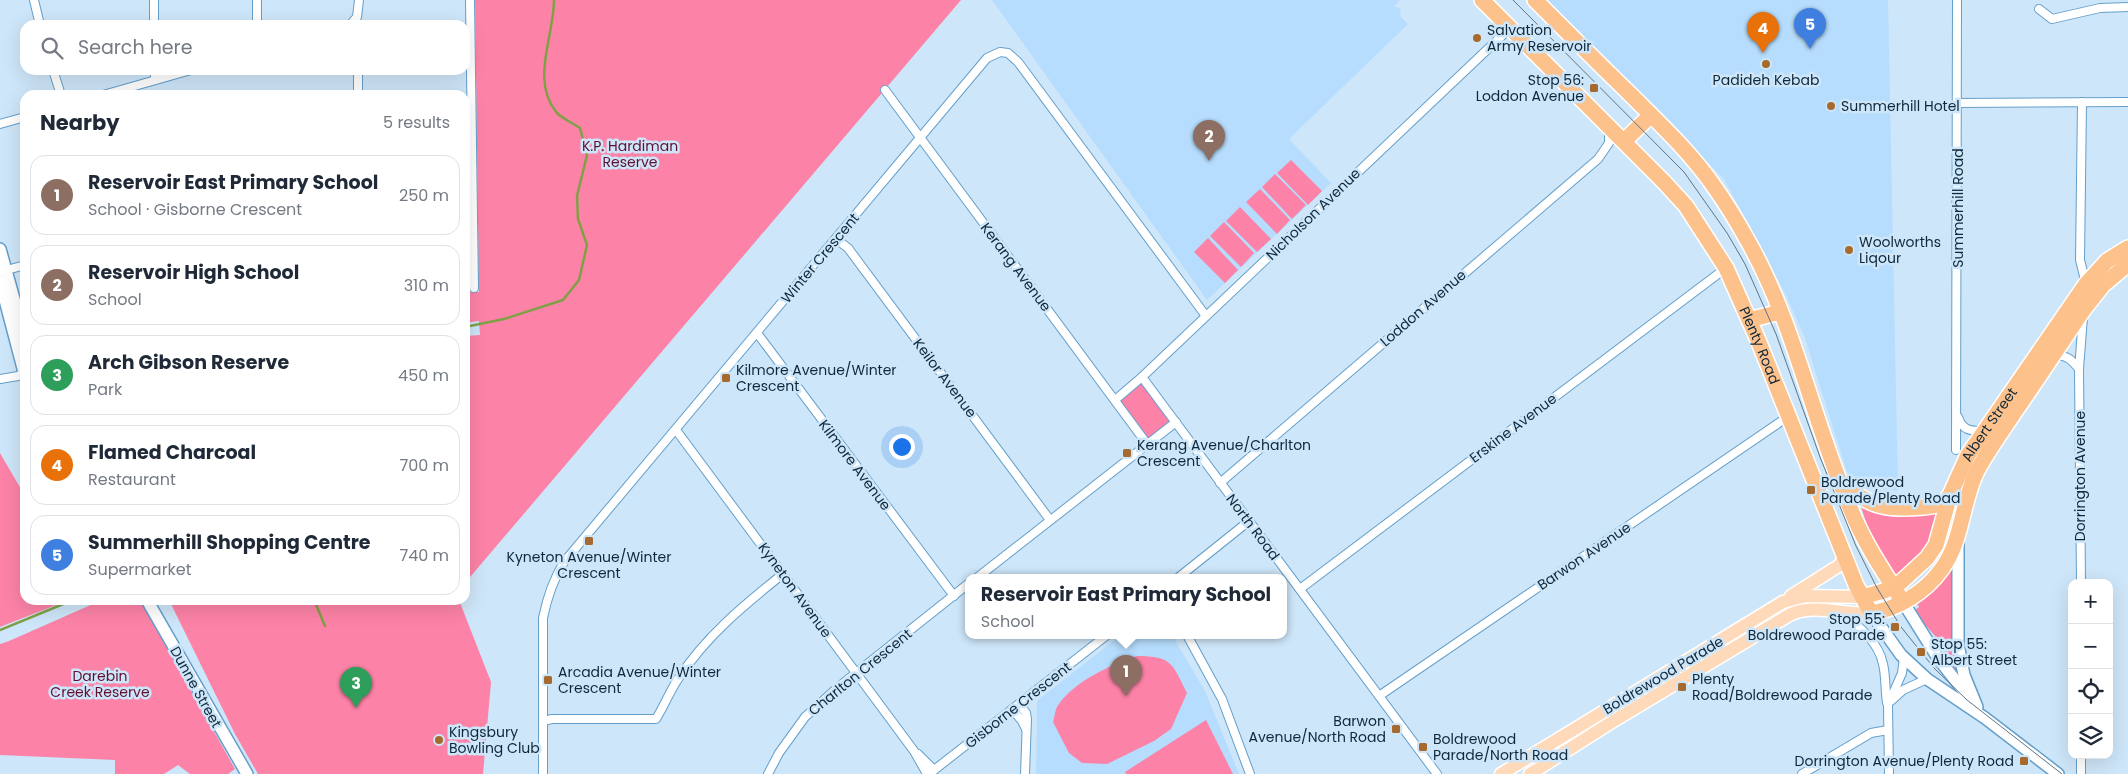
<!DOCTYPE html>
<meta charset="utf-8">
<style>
body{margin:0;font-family:Poppins,sans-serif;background:#f2f2f3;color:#1f2937}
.controls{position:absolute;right:15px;bottom:15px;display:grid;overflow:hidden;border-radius:10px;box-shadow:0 5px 20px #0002}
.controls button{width:45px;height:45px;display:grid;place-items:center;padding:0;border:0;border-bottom:1px solid #e0e1e3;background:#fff;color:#1f2937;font:25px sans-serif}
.you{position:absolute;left:901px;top:446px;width:18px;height:18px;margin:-12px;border:4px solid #fff;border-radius:50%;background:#1a73e8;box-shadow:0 0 0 8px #1a73e833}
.badge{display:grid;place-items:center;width:32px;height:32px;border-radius:50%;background:#7c3aed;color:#fff;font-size:16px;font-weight:700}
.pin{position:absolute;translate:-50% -41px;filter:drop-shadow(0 1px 2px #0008)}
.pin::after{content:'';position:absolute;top:26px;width:18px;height:15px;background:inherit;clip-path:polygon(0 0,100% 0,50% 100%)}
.popup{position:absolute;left:965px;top:574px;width:322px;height:65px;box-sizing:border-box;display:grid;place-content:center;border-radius:10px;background:#fff;filter:drop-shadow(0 1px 4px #0005);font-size:16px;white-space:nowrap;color:#747a83}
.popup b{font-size:19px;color:#1f2937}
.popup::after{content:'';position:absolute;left:50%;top:100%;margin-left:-10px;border:10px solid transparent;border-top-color:#fff}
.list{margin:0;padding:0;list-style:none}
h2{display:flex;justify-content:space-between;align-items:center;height:65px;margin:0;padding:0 20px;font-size:21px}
h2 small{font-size:16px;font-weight:400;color:#747a83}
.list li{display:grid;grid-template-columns:32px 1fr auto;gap:15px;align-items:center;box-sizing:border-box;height:80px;margin:0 10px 10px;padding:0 10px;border:1px solid #e0e1e3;border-radius:15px}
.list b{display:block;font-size:19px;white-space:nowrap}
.list p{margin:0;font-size:16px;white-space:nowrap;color:#747a83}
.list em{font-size:16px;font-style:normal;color:#747a83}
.icon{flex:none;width:28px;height:28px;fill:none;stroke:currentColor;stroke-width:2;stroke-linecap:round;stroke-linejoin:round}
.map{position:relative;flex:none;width:2128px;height:774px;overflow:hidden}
.search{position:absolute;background:#fff;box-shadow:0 5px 20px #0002;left:20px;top:20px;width:450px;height:55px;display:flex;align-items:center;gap:12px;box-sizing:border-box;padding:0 18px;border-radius:15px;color:#747a83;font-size:19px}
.panel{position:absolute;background:#fff;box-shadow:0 5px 20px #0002;left:20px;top:90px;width:450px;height:515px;border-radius:15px}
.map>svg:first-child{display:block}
.built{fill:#b6ddfd}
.green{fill:#fc83a7}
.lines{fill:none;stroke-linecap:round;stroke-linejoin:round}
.stream{stroke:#80a047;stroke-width:2.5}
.street-casing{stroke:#649fcb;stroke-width:10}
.secondary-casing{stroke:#649fcb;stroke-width:14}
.primary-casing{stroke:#fff;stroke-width:15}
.highway-casing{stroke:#fff;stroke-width:18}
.street{stroke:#fff;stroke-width:8}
.secondary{stroke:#fff;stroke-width:11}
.primary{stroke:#fedaba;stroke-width:12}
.highway{stroke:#fdc18c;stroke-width:15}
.tram{stroke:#5c7587;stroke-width:1}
.poi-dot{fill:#a76a2e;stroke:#cee6f9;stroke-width:2}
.labels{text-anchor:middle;stroke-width:5;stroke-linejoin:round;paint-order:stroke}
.poi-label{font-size:14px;fill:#0f283a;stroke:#cee6f9;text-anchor:start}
.park-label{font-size:14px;fill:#610f30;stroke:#cee6f9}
.street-label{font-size:14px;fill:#0f283a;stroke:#cee6f9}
</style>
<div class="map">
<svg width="2128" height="774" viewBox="0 0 2128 774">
<rect width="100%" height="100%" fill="#cee6f9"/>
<g class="built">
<polygon points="992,0 1400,0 1394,6 1401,9 1400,16 1408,24 1289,139 1331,183 1207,300"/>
<polygon points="1546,0 1888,0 1898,491 1880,489 1855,480 1847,472 1805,338 1786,295 1724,179"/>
<polygon points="1121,635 1172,635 1205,691 1239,774 1036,774 1037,701"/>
</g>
<g class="green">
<polygon points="475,0 961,0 465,583 465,336 480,335 479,321 465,323 465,292 479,292"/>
<polygon points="1291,160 1322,191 1308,205 1277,173"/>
<polygon points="1275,174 1306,205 1292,219 1262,187"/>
<polygon points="1260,189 1290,220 1277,234 1246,202"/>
<polygon points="1240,207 1271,239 1257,252 1226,221"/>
<polygon points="1224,222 1254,253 1241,267 1210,236"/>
<polygon points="1208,238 1238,270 1225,283 1194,252"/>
<polygon points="1142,377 1176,422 1147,444 1115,400"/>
<polygon points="0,453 25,496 25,600 69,600 0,627"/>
<path d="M1859,500L1878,514L1902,517L1941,511C1931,542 1925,558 1896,576L1869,532Z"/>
<polygon points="1950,571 1953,571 1959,674 1956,674 1935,636 1920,619 1915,610 1919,607 1917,603 1937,587"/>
<polygon points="102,600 140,600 235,769 228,774 190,774 178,765 164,774 115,774 115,760 0,755 0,644 9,641"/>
<polygon points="169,600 459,600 491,682 483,774 258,774 235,734"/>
<path d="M1137,656C1173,656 1172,664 1187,693L1171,729L1154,741L1107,764L1082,763L1069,753L1053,722C1055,716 1055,708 1059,704C1075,681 1112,664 1137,656Z"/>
<polygon points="1206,720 1233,774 1126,774 1125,772"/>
</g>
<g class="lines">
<g class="stream">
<path d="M465,327L504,319L563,300L579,280L587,245L578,219L577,196L587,155L580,128C573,123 563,119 557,113C530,81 554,37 554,0"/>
<polyline points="314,600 325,626"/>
<polyline points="0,630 73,600"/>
</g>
<defs>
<g id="street">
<polyline points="34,0 40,25"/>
<polyline points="154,0 154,25"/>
<polyline points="257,0 257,25"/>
<polyline points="470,0 474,288"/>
<polyline points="2039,9 2052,19 2100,8 2128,7"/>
<polyline points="350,25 357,17 359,0"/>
<polyline points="53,70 61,95"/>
<polyline points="155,70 155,80"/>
<polyline points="885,90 1147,444"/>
<polyline points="103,95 191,70"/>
<polyline points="358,95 358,70"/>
<polyline points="2082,102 2080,260 2086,284"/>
<polyline points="1958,103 2128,102"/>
<polyline points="0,124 25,117"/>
<polyline points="836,239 848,248 1050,520"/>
<polyline points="0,272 25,265"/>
<polyline points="757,333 954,596"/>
<path d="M2053,355C2067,355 2071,359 2079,369"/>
<polyline points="1142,377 1437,774"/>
<polyline points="0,379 18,376 25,372"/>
<polyline points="1115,400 1142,377 1510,28"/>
<path d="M1958,417C1962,430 1971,432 1984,430"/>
<polyline points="676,430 914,751 927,774"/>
<polyline points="1956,450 1957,0"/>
<polyline points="1220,483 1598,159 1609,143 1609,130"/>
<polyline points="978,577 1176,422"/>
<polyline points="1179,577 1249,521"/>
<polyline points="2081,583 2079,369 2083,317"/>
<polyline points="1300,589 1726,268"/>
<path d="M1841,614C1859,625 1879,643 1883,664C1886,676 1885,690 1887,703"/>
<polyline points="1187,635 1222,699 1250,774"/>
<polyline points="1379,696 1789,416"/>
<polyline points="1892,700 1903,690 1927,679"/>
<polyline points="1019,704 1026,713 1027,719 1025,774"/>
<polyline points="1012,709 1022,721 1026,729"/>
<path d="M543,721L552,719H656C664,706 670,691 678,679C706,636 744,605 784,573"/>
<polyline points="918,754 934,770"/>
<path d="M543,774V618C547,598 553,580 564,562L987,58L1000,52L1008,53L1018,62L1206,316"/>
<polyline points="768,774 779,753 805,717 836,689 968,584"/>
<polyline points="929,774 1107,635"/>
<polyline points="1802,774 1871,733 1888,730"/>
<polyline points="1889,774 1888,705 1902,673 1904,658"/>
<polyline points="2081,774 2081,755"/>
</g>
<g id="secondary">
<polyline points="0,249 25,338"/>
<polyline points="0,281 25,376"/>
<polyline points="1958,543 1958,644 1964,675 1977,707"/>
<polyline points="147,600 247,774"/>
<polyline points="1903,602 1938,658 1970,699"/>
<polyline points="1871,613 1901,655 1927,679 1985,718 2058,774"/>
</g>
<g id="primary">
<polyline points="1791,596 1840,565 1845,555"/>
<polyline points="1501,774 1783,602 1806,596 1862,597"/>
<path d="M1530,774L1615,720L1791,614C1818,603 1844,616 1871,613"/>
</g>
<g id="highway">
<path id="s1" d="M1482,0L1664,182L1686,206L1726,268L1758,340L1856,585L1871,613C1898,609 1925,592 1941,570C1963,541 1961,503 1977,471C1988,450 2003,430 2016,410C2039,377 2061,343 2084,309L2103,285L2128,264"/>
<path d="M1535,0C1567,32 1599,64 1632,96C1660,124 1690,152 1713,185C1726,203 1738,223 1749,243C1796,327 1813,423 1851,510C1864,543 1884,572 1903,602"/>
<polyline points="1624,141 1651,115"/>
<polyline points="1749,320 1780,312"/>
<path d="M1839,481C1868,506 1885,511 1923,507C1935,506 1944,505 1950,495"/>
<path id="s2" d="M1862,597L1884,591L1901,582L1927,558L1936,545L1950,495L1968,455L2086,284L2107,261L2128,248"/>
</g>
</defs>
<use href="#street" class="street-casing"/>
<use href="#secondary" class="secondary-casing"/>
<use href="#primary" class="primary-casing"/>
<use href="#highway" class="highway-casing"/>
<use href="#street" class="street"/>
<use href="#secondary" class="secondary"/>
<use href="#primary" class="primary"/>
<use href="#highway" class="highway"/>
<polyline class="tram" points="1513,0 1684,172 1727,233 1745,264 1776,334 1820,457 1856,546 1877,588 1901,627 1934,668 1967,700 2062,774"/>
</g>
<g class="poi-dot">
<circle cx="1477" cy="38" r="5"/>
<circle cx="1766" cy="64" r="5"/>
<rect x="1589" y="83" width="10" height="10" rx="2.5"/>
<circle cx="1831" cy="106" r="5"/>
<circle cx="1849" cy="250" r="5"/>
<rect x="721" y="373" width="10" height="10" rx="2.5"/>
<rect x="1122" y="448" width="10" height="10" rx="2.5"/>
<rect x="1806" y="485" width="10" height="10" rx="2.5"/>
<rect x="584" y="536" width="10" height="10" rx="2.5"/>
<rect x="1890" y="622" width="10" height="10" rx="2.5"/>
<rect x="1916" y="647" width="10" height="10" rx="2.5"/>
<rect x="543" y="675" width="10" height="10" rx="2.5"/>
<rect x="1677" y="682" width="10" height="10" rx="2.5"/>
<rect x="1391" y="724" width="10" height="10" rx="2.5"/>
<circle cx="439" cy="740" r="5"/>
<rect x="1418" y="742" width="10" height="10" rx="2.5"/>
<rect x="2019" y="756" width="10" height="10" rx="2.5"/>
</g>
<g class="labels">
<g class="poi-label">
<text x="1487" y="35">Salvation<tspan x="1487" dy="16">Army Reservoir</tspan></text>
<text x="1584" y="85" text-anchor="end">Stop 56:<tspan x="1584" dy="16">Loddon Avenue</tspan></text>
<text x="1766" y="85" text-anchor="middle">Padideh Kebab</text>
<text x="1841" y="111">Summerhill Hotel</text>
<text x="1859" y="247">Woolworths<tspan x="1859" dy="16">Liqour</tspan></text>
<text x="736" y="375">Kilmore Avenue/Winter<tspan x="736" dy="16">Crescent</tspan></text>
<text x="1137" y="450">Kerang Avenue/Charlton<tspan x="1137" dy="16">Crescent</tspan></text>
<text x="1821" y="487">Boldrewood<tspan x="1821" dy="16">Parade/Plenty Road</tspan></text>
<text x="589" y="562" text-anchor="middle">Kyneton Avenue/Winter<tspan x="589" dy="16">Crescent</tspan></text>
<text x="1885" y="624" text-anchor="end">Stop 55:<tspan x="1885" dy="16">Boldrewood Parade</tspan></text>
<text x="1931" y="649">Stop 55:<tspan x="1931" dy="16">Albert Street</tspan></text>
<text x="558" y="677">Arcadia Avenue/Winter<tspan x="558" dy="16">Crescent</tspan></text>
<text x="1692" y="684">Plenty<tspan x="1692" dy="16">Road/Boldrewood Parade</tspan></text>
<text x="1386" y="726" text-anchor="end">Barwon<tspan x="1386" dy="16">Avenue/North Road</tspan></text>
<text x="449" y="737">Kingsbury<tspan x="449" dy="16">Bowling Club</tspan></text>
<text x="1433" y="744">Boldrewood<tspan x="1433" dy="16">Parade/North Road</tspan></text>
<text x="2014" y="766" text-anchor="end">Dorrington Avenue/Plenty Road</text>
</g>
<g class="park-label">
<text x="630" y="151">K.P. Hardiman<tspan x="630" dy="16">Reserve</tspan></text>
<text x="100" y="681">Darebin<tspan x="100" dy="16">Creek Reserve</tspan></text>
</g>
<g class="street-label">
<text transform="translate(1958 208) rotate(-90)" y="5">Summerhill Road</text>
<text transform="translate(1313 214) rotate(-44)" y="5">Nicholson Avenue</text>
<text transform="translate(820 258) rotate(-50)" y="5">Winter Crescent</text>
<text transform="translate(1016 267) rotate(53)" y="5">Kerang Avenue</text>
<text transform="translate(1423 308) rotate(-41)" y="5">Loddon Avenue</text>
<text dy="5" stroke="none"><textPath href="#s1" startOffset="448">Plenty Road</textPath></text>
<text transform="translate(945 378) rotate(53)" y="5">Keilor Avenue</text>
<text dy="5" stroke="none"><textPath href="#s2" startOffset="226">Albert Street</textPath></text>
<text transform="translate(1513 428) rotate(-37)" y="5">Erskine Avenue</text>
<text transform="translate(855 465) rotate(53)" y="5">Kilmore Avenue</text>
<text transform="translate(2080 476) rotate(-90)" y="5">Dorrington Avenue</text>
<text transform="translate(1253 527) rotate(53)" y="5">North Road</text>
<text transform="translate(1584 556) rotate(-34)" y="5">Barwon Avenue</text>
<text transform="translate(795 590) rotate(54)" y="5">Kyneton Avenue</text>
<text transform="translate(860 672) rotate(-39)" y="5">Charlton Crescent</text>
<text transform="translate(1663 675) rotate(-31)" y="5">Boldrewood Parade</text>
<text transform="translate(196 687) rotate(61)" y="5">Dunne Street</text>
<text transform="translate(1018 705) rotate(-38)" y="5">Gisborne Crescent</text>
</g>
</g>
</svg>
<div class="controls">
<button>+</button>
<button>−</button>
<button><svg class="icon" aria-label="locate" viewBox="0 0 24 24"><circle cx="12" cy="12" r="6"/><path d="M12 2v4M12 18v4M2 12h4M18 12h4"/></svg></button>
<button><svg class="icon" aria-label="layers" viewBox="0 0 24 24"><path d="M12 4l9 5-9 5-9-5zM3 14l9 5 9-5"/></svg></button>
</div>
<div class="you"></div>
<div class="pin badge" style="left:1126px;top:696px;background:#8d6e63">1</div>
<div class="popup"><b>Reservoir East Primary School</b>School</div>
<div class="pin badge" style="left:1209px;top:161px;background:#8d6e63">2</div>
<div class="pin badge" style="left:356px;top:708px;background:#2e9e5b">3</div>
<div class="pin badge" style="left:1763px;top:53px;background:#e8710a">4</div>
<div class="pin badge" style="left:1810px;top:49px;background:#3f7fe0">5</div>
<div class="search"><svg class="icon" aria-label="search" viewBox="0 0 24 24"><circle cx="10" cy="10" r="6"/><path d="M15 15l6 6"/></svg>Search here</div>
<section class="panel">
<h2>Nearby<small>5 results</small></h2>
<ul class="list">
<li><span class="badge" style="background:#8d6e63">1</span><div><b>Reservoir East Primary School</b><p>School · Gisborne Crescent</p></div><em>250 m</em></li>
<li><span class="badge" style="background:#8d6e63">2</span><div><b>Reservoir High School</b><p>School</p></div><em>310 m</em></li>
<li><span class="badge" style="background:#2e9e5b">3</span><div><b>Arch Gibson Reserve</b><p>Park</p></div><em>450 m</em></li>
<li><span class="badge" style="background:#e8710a">4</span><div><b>Flamed Charcoal</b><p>Restaurant</p></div><em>700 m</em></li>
<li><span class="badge" style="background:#3f7fe0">5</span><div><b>Summerhill Shopping Centre</b><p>Supermarket</p></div><em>740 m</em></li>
</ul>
</section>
</div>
